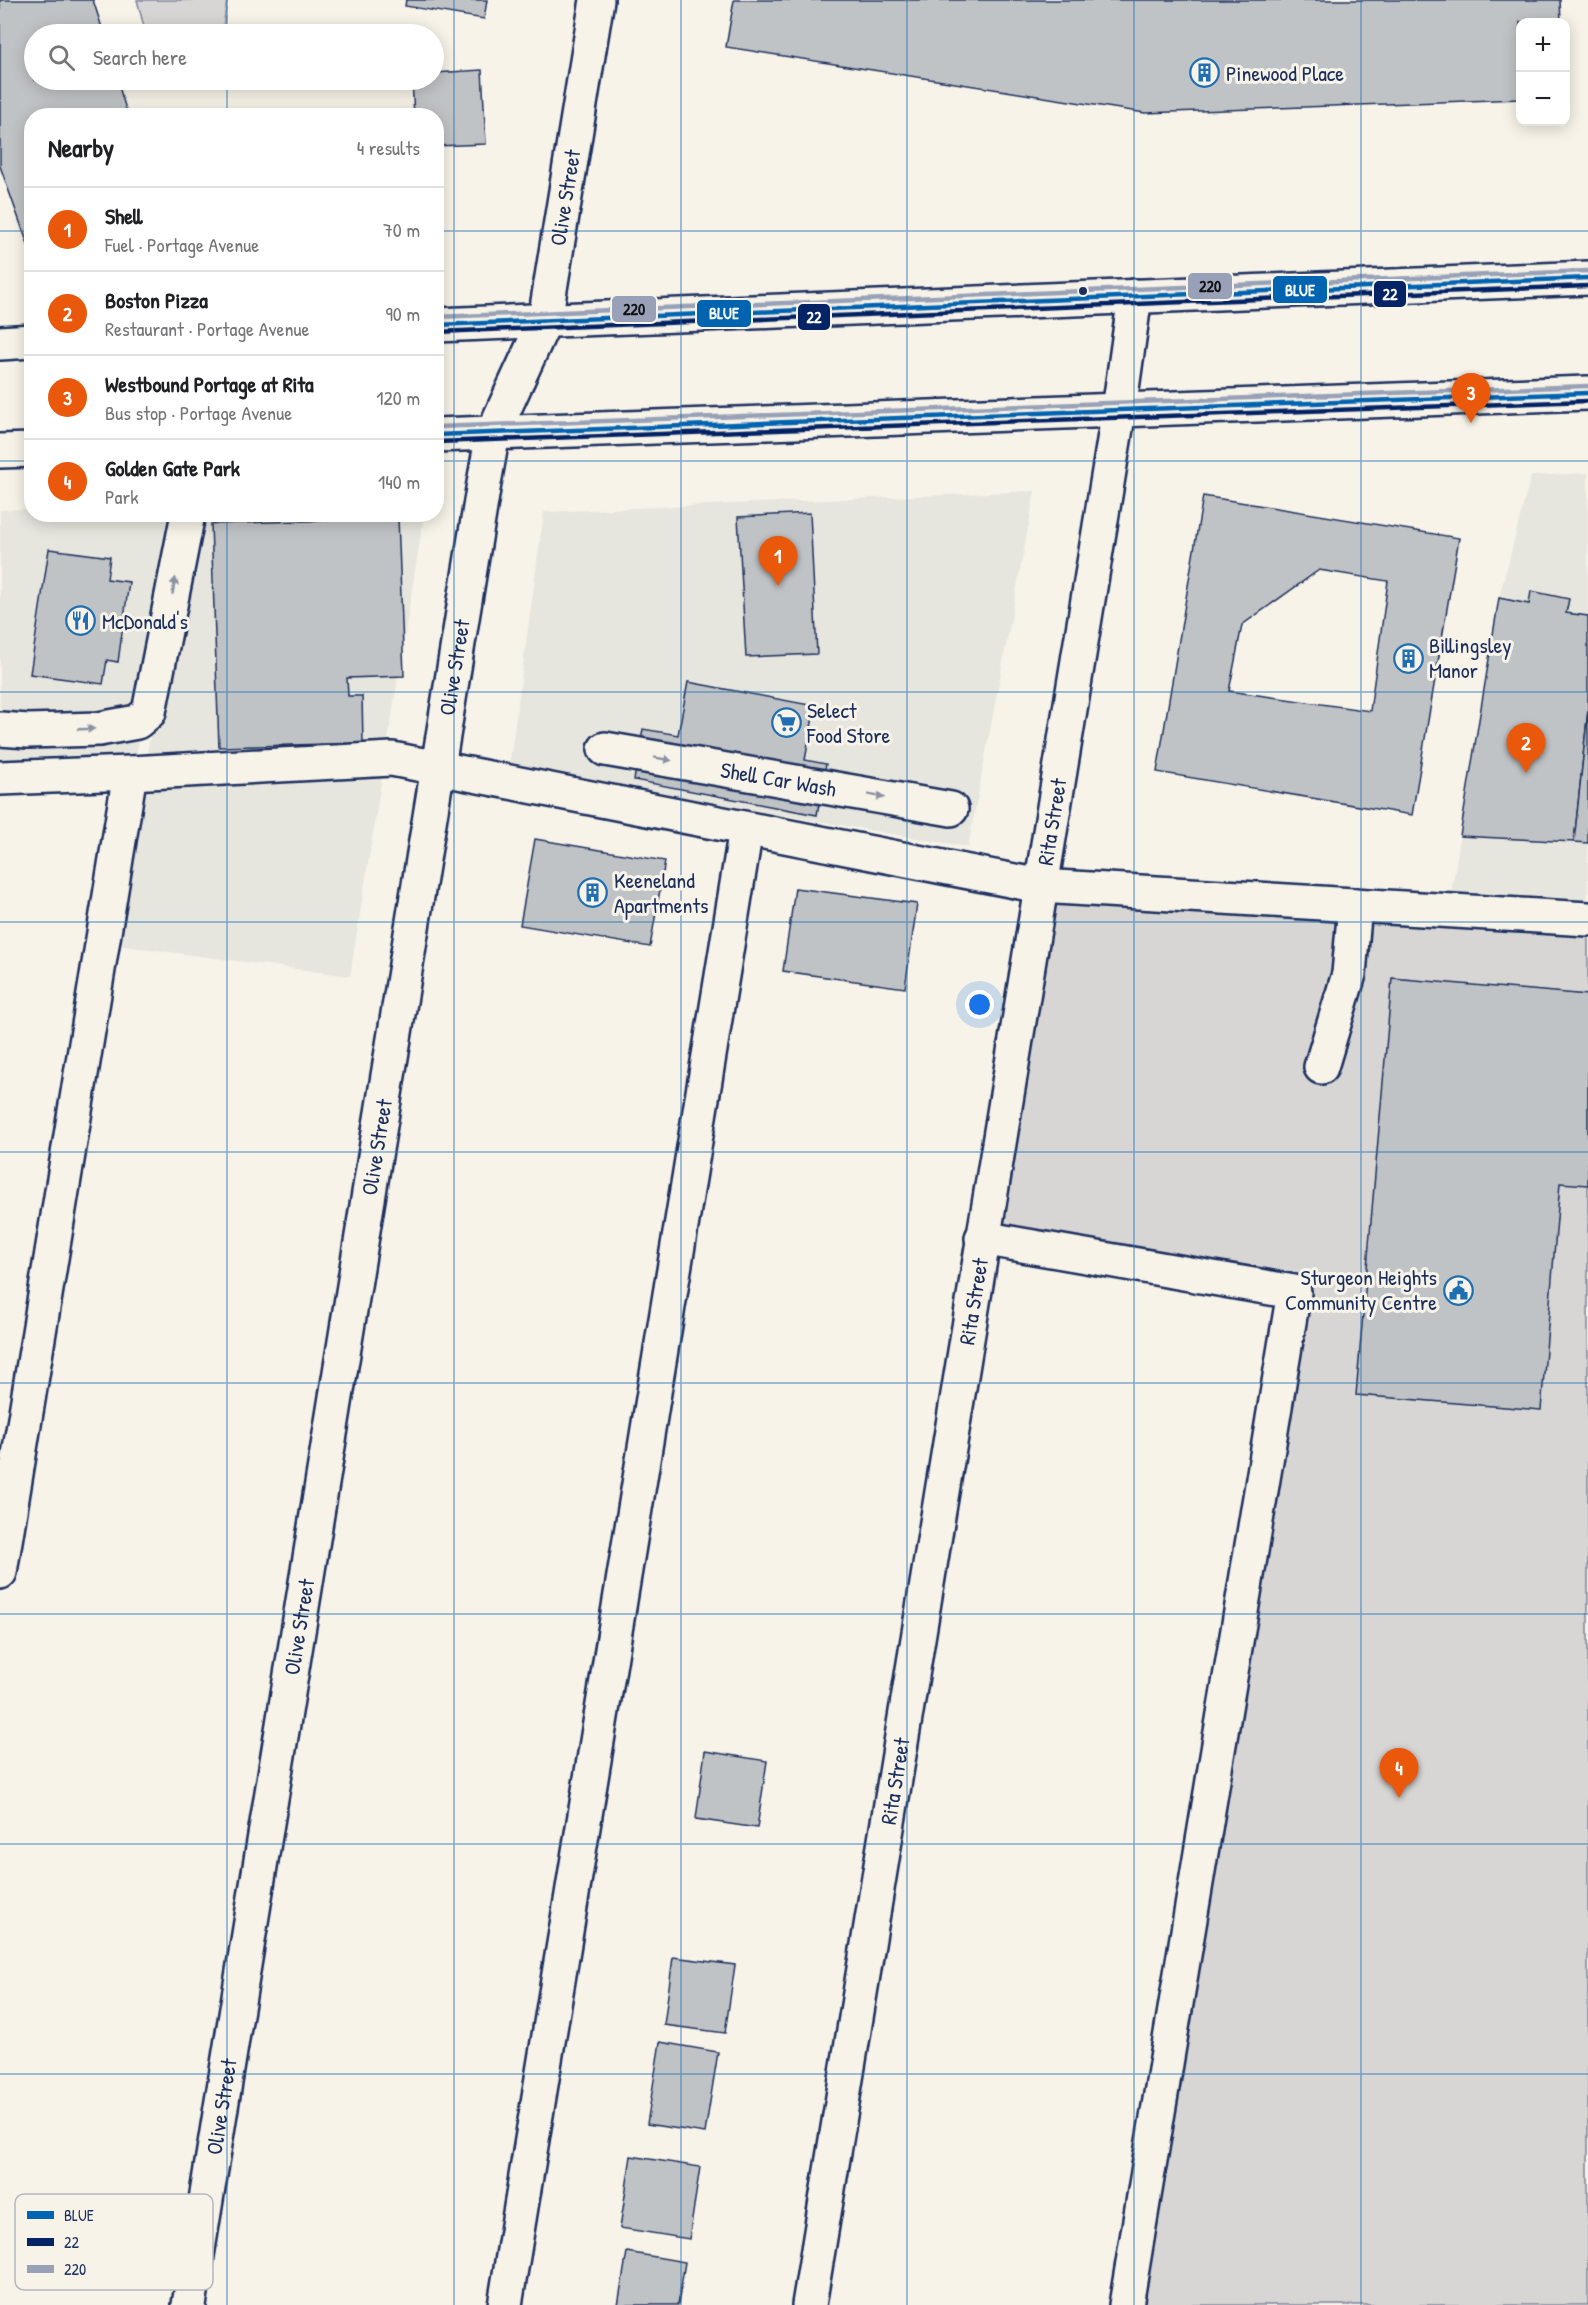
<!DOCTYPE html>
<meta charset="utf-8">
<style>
body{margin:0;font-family:"Patrick Hand",sans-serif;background:#f6f6f6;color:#202124}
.controls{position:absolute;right:18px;top:18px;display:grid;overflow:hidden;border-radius:12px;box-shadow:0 3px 15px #0003}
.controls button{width:54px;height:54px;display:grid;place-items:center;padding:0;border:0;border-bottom:2px solid #e0e0e0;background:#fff;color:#202124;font:30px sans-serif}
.you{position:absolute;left:980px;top:1005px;width:21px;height:21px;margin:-15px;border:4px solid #fff;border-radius:50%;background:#1a73e8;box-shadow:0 0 0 9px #1a73e833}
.badge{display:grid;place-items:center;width:39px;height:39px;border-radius:50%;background:#ea580c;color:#fff;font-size:20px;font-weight:700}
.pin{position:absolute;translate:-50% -50px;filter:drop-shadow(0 2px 3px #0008)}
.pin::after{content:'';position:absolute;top:32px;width:21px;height:18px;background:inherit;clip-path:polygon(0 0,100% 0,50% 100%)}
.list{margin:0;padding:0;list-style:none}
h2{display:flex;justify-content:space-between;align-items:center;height:78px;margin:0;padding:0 24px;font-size:26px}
h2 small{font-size:20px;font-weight:400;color:#757577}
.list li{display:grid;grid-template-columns:39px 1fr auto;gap:18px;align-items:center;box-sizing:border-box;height:84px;padding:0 24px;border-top:2px solid #e0e0e0}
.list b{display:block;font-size:22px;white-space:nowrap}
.list p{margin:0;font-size:20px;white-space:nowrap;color:#757577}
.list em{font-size:20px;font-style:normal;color:#757577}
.icon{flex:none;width:33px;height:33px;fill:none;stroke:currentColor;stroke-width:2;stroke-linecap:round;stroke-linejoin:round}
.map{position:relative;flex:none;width:1588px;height:2305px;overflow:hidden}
.search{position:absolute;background:#fff;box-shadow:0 3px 15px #0003;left:24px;top:24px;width:420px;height:66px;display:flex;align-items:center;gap:15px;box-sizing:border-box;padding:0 21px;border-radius:33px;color:#757577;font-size:22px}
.panel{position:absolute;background:#fff;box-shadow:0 3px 15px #0003;left:24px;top:108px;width:420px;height:414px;border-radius:24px}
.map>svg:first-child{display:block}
.built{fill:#e6e5de}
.green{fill:#d7d6d4;stroke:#798299;stroke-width:1.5}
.building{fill:#c0c3c5;stroke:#1b2f5e;stroke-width:1.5;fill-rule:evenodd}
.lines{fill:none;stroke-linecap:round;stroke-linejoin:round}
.minor-casing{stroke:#1b2f5e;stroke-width:38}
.highway-casing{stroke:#1b2f5e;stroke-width:38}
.minor{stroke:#f7f3e8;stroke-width:33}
.highway{stroke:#f7f3e8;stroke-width:33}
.bus-1-casing{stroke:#f7f3e8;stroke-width:9}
.bus-2-casing{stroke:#f7f3e8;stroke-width:9}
.bus-3-casing{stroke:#f7f3e8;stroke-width:9}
.bus-1{stroke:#0064b1;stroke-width:4.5}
.bus-2{stroke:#052465;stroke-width:4.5}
.bus-3{stroke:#98a1b7;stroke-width:4.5}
.oneway{fill:#8991a3}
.grid{fill:none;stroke:#1f6fb2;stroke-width:1.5;stroke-opacity:0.55}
.bus-dot{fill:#1b2f5e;stroke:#f7f3e8;stroke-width:2}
.labels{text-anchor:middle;stroke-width:6;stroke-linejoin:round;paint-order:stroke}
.poi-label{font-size:22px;fill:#1b2f5e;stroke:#f7f3e8;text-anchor:start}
.street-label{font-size:22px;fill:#1b2f5e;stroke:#f7f3e8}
.key{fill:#f7f3e8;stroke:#b5b8bf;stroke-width:1.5}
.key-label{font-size:16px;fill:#1b2f5e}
.line-badge{stroke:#f7f3e8;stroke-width:2}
.badge-label{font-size:16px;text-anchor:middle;font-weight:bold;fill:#fff}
.pale-badge-label{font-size:16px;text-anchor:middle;font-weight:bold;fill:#111}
</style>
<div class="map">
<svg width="1588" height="2305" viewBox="0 0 1588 2305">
<rect width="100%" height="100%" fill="#f7f3e8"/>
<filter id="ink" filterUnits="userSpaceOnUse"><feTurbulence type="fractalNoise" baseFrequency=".0167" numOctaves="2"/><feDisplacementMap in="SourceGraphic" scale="12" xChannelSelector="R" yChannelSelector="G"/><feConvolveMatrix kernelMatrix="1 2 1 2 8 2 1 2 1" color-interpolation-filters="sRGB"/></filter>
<g filter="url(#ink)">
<g class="built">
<polygon points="1588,473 1588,902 1451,894 1499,598 1531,476"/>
<polygon points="1035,491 968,847 509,768 544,512"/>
<polygon points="31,509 32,514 182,515 134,765 0,770 0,510"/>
<polygon points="193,515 424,515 350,976 110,944"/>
</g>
<g class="green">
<polygon points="137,0 227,0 222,34 146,34"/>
<polygon points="1040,886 1588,919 1588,2305 1126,2305 1293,1292 982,1238"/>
</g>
<g class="building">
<polygon points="0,0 93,0 104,34 34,34 34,80 117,80 128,116 32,116 31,253 0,166"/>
<polygon points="406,0 487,0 484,19 405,6"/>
<polygon points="734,0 1560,0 1561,22 1520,22 1520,99 1145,113 726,47"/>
<polygon points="482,70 486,144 436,146 436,116 414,116 412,80 434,80 434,73"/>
<path d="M1203,496L1459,538L1412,815L1157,772ZM1319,570L1388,581L1370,711L1229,691L1242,625Z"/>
<polygon points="810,513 817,654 746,657 738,517"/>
<polygon points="398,518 404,676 347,678 348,696 362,696 363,743 219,747 211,524"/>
<polygon points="49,549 110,557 107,579 129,582 118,662 107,660 103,684 30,674"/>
<polygon points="1531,591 1569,599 1566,613 1588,616 1588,710 1574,842 1460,836 1499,598 1529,604"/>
<polygon points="688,682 815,706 805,760 826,764 817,815 634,780 643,729 678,735"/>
<polygon points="1588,710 1588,843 1574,842"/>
<polygon points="535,839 665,861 650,947 520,925"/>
<polygon points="795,888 917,904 905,988 783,971"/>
<polygon points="1392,978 1588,995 1588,1185 1560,1183 1541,1410 1356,1395"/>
<polygon points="705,1751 767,1761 757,1828 696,1819"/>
<polygon points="673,1957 735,1965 725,2033 664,2025"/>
<polygon points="660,2042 718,2052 705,2133 647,2124"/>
<polygon points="631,2156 700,2167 689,2239 620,2228"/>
<polygon points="627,2252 685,2262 678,2305 618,2305"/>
</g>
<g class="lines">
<defs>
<g id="minor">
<polyline points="0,729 28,731 99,729 137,722 149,712 188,514"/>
<path id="s1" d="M605,749L951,809"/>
<polyline points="0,778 130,773 392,759 1040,886 1588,919"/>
<polyline points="1321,1067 1349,974 1355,905"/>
<polyline points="982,1238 1294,1292 1126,2305"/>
<polyline points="0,1572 130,773"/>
<path id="s2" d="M189,2305L483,489L493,433L545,320L597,0"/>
<polyline points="505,2305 746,829"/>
<path id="s3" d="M809,2305L1119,410L1135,296"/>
</g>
<g id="highway">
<polyline points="436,325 1588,278"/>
<polyline points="0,343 32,341"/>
<polyline points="436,435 1588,393"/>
<polyline points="0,451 32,450"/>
</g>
</defs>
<use href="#minor" class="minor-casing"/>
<use href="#highway" class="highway-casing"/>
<use href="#minor" class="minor"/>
<use href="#highway" class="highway"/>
<defs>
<g id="bus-1">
<polyline points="436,325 1588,278"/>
<polyline points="436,435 1588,393"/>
</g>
<g id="bus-2">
<polyline points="436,332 1588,286"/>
<polyline points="436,442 1588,401"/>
</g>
<g id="bus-3">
<polyline points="436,317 1588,271"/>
<polyline points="436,427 1588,386"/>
</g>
</defs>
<use href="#bus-1" class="bus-1-casing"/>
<use href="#bus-2" class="bus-2-casing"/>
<use href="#bus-3" class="bus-3-casing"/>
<use href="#bus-1" class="bus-1"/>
<use href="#bus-2" class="bus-2"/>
<use href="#bus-3" class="bus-3"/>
</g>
<defs><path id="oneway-solid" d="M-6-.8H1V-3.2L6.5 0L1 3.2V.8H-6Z" transform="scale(1.5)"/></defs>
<g class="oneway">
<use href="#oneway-solid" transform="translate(174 586) rotate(-79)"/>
<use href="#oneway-solid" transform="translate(86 729) rotate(-2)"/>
<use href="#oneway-solid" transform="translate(663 759) rotate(10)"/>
<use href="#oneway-solid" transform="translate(876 796) rotate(10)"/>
</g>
</g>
<path class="grid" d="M227,0V34M454,0V2305M681,0V2305M907,0V2305M1134,0V2305M1361,0V2305M227,80V116M0,231H32M436,231H1588M0,461H32M436,461H1588M227,514V2305M0,692H1588M0,922H1588M0,1152H1588M0,1383H1588M0,1614H1588M0,1844H1588M0,2074H1588"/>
<defs>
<symbol id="building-ring" viewBox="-11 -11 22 22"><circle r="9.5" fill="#f7f3e8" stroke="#1f6fb2" stroke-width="1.5"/><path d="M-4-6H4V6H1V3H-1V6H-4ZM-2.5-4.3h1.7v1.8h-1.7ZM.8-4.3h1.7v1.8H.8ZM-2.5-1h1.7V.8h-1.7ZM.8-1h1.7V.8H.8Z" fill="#1f6fb2"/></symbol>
<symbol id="restaurant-ring" viewBox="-11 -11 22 22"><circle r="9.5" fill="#f7f3e8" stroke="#1f6fb2" stroke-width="1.5"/><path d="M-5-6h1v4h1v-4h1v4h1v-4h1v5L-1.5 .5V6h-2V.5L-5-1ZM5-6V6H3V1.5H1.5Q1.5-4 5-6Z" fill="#1f6fb2"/></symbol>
<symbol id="supermarket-ring" viewBox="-11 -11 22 22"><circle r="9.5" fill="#f7f3e8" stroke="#1f6fb2" stroke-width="1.5"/><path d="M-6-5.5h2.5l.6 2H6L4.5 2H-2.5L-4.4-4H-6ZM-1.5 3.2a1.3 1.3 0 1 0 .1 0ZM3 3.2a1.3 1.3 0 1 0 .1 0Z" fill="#1f6fb2"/></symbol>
<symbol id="civic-ring" viewBox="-11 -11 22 22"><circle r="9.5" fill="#f7f3e8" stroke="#1f6fb2" stroke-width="1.5"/><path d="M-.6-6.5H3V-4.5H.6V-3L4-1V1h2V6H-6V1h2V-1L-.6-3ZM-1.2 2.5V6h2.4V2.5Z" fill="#1f6fb2"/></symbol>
</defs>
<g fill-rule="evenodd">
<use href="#building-ring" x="1188" y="56" width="33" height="33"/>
<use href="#restaurant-ring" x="64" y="604" width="33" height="33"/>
<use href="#building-ring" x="1392" y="642" width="33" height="33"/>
<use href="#supermarket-ring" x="770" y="706" width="33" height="33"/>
<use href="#building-ring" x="576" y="876" width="33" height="33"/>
<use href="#civic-ring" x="1442" y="1274" width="33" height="33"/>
</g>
<circle class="bus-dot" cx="1083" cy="291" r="5"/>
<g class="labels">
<g class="poi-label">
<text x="1226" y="81">Pinewood Place</text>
<text x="102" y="629">McDonald's</text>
<text x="1429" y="653">Billingsley<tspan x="1429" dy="25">Manor</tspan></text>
<text x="807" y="718">Select<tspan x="807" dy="25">Food Store</tspan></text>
<text x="614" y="888">Keeneland<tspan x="614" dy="25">Apartments</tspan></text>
<text x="1437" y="1285" text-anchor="end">Sturgeon Heights<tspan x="1437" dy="25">Community Centre</tspan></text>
</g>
<g class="street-label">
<text dy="8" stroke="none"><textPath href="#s2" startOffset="2145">Olive Street</textPath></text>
<text dy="8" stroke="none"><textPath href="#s2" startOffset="1659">Olive Street</textPath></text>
<text dy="8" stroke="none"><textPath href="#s1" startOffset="176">Shell Car Wash</textPath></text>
<text dy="8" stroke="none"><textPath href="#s3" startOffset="1503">Rita Street</textPath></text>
<text dy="8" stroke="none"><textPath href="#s2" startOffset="1173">Olive Street</textPath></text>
<text dy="8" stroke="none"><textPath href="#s3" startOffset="1017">Rita Street</textPath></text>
<text dy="8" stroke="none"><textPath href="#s2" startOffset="687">Olive Street</textPath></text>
<text dy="8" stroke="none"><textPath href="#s3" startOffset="531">Rita Street</textPath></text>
<text dy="8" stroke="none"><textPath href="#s2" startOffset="201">Olive Street</textPath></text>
</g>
</g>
<rect x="15" y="2194" width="198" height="96" rx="9" class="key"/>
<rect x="27" y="2211" width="27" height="8" fill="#0064b1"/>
<rect x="27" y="2238" width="27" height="8" fill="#052465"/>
<rect x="27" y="2265" width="27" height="8" fill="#98a1b7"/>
<g class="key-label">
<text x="64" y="2221">BLUE</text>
<text x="64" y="2248">22</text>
<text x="64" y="2275">220</text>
</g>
<g class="line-badge">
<rect x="1187" y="272" width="46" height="28" rx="6" fill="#98a1b7"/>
<rect x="1272" y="275" width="56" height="29" rx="6" fill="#0064b1"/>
<rect x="1373" y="280" width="34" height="28" rx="6" fill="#052465"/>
<rect x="611" y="295" width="46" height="28" rx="6" fill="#98a1b7"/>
<rect x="696" y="299" width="56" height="29" rx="6" fill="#0064b1"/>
<rect x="797" y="303" width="34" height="28" rx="6" fill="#052465"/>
</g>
<g class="badge-label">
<text x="1300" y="296">BLUE</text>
<text x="1390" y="300">22</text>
<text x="724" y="319">BLUE</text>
<text x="814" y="323">22</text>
</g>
<g class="pale-badge-label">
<text x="1210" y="292">220</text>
<text x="634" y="315">220</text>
</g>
</svg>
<div class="controls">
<button>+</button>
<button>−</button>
</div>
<div class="you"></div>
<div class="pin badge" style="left:778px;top:586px">1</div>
<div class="pin badge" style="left:1526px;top:773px">2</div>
<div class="pin badge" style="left:1471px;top:423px">3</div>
<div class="pin badge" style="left:1399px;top:1798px">4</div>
<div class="search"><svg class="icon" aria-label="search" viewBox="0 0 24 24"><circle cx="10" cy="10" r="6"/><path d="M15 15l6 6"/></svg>Search here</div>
<section class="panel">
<h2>Nearby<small>4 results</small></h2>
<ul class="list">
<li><span class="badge">1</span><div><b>Shell</b><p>Fuel · Portage Avenue</p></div><em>70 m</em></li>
<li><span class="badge">2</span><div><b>Boston Pizza</b><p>Restaurant · Portage Avenue</p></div><em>90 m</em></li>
<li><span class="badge">3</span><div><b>Westbound Portage at Rita</b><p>Bus stop · Portage Avenue</p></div><em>120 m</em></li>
<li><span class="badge">4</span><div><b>Golden Gate Park</b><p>Park</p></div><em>140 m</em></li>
</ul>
</section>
</div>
